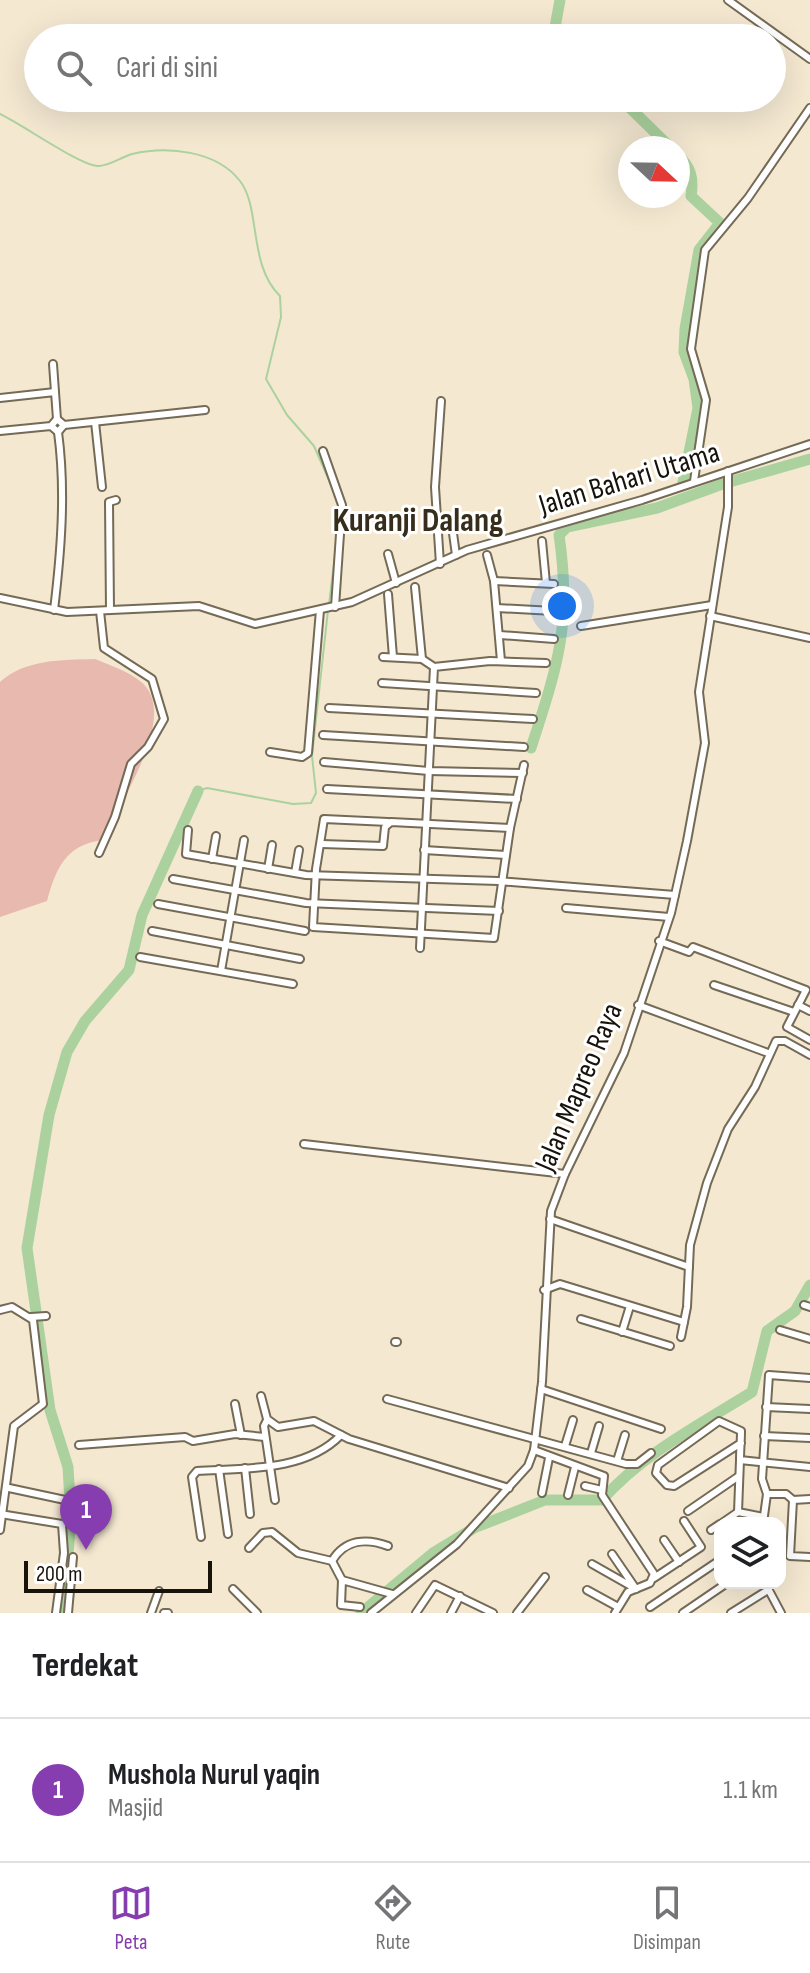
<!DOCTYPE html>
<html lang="id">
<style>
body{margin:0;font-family:"Sofia Sans Condensed",sans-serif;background:#f6f6f6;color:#202124}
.controls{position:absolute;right:24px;bottom:24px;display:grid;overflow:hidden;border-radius:16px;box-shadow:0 8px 32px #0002}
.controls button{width:72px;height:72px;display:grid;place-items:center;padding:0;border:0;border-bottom:2px solid #e0e0e0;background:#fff;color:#202124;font:40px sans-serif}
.compass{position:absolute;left:618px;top:136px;width:72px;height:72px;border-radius:50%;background:#fff;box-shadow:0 8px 32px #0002;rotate:112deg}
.scale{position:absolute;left:24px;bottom:20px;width:188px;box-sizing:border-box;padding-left:8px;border:4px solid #17130b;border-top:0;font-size:22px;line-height:28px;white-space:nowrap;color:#17130b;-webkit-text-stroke:6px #fff;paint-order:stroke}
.you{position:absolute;left:562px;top:606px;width:28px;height:28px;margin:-20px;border:6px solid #fff;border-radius:50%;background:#1a73e8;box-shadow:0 0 0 12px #1a73e833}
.badge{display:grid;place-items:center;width:52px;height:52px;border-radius:50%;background:#863daf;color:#fff;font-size:26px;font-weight:700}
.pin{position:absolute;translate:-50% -66px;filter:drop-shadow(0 2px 4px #0008)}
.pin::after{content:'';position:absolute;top:42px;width:28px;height:24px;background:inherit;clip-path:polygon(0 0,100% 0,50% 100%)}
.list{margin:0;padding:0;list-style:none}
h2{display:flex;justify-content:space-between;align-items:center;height:104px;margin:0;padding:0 32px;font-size:34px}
h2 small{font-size:26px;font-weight:400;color:#757577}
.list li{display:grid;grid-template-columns:52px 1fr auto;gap:24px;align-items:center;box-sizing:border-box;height:144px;padding:0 32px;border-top:2px solid #e0e0e0}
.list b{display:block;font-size:30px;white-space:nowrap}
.list p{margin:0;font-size:26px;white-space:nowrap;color:#757577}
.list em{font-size:26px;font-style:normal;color:#757577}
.icon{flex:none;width:44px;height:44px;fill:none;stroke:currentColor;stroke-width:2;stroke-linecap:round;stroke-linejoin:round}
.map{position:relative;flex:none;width:810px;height:1613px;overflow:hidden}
.search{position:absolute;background:#fff;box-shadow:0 8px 32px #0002;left:24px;right:24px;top:24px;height:88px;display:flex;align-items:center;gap:20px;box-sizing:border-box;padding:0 28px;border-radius:44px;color:#757577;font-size:30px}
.sheet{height:248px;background:#fff}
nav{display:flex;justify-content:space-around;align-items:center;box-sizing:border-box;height:112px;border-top:2px solid #e0e0e0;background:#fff;font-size:22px;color:#757577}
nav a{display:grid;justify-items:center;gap:4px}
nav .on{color:#863daf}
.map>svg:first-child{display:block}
.green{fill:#e8b9af}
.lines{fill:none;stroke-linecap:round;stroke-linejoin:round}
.stream{stroke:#abd29e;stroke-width:2}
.river{stroke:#abd29e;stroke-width:11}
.minor-casing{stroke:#746a56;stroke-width:10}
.minor{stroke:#fff;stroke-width:6}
.labels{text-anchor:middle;stroke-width:6;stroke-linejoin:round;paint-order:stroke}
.street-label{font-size:30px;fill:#17130b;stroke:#fff}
.quarter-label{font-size:34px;font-weight:bold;fill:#362d1b;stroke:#fff}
</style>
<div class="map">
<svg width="810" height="1613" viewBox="0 0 810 1613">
<rect width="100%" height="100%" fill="#f4e8d1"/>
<path class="green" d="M95,659C109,665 128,671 140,681C182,713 118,805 102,840C66,845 56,868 47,901L0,917V682C25,659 62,660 95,659Z"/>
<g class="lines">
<g class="stream">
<path d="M0,114C23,125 78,164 97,166C108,167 121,157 132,154C167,146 216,150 240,181C261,208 248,265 280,296L281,317L266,379L287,415L314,446L338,501L339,512"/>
<polyline points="329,604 336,547"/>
<polyline points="198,791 207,788 293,804 311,803 316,793 312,756 328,610"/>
</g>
<g class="river">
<polyline points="553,38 560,0"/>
<polyline points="626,98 628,106 671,148"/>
<path d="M678,155C691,168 694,178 691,196L720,223L699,250L685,329L684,352L694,379L698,408L683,482"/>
<polyline points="733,481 810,459"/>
<path d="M531,748C558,665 572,623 559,535L567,527L657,508L728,482"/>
<polyline points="59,1613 65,1590 71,1518 68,1467 50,1410 27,1248 49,1115 67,1052 85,1021 129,970 142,915 198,791"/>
<path d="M361,1613L433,1553L474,1528L545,1500H602C642,1454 701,1424 752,1392L767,1331L795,1311L810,1285"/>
</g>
<defs>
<g id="minor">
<polyline points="728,0 810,59"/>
<polyline points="53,364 55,392"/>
<polyline points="0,398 55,392 57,419"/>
<polyline points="95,422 102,487"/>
<polyline points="64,425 205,410"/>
<polyline points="0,431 51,426 57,419 64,425 58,432 51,426"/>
<polyline points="323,451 342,505 335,607"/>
<polyline points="694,481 706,400 691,349 705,250 748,198 810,108"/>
<polyline points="437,525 452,526 456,555"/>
<polyline points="542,541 546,583"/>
<polyline points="388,554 396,583"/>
<polyline points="487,555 494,581 501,661"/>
<polyline points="440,564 435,487 441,401"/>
<polyline points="494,581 554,584"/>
<polyline points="415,587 422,659"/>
<polyline points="388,594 393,657"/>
<polyline points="0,598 67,612 199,606 255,624 352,602 467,550 642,500 810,444"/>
<polyline points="497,608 554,611"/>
<path d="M54,610C61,552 66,491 58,432"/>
<polyline points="110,610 109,502 116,500"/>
<polyline points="710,616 810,638"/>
<polyline points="581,626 712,605"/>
<polyline points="500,635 554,639"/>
<polyline points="383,657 422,659 434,667"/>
<polyline points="382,683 536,693"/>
<polyline points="329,708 533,719"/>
<polyline points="323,735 524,747"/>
<polyline points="270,752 302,757 308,753 320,610"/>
<polyline points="324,762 429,771 523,773"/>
<polyline points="327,789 517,799"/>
<polyline points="388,822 324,819 316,869 313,927 494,938 510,828 524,765"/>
<polyline points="188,830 186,854 306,875 498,881 675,895"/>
<polyline points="322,844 383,846 385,827 391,822 510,828"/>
<polyline points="424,850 506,855"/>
<polyline points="99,853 115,817 131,764 148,747 164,719 152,679 104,648 100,611"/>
<polyline points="212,859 216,836"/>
<polyline points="268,869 272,845"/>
<polyline points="295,873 299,850"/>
<polyline points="173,879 306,903 499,911"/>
<polyline points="158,904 305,931"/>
<polyline points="566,908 669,917"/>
<polyline points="152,931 300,959"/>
<polyline points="659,941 689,952 693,947 806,990 787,1027 810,1040"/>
<polyline points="420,948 434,667 490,661 546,663"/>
<polyline points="140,957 293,984"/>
<polyline points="221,971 244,840"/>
<polyline points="714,985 794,1012"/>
<polyline points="638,1005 768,1053"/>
<polyline points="798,1005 810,1011"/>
<polyline points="304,1144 565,1174"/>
<polyline points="550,1219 689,1267"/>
<polyline points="544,1290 560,1284 684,1322"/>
<polyline points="804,1305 810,1307"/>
<polyline points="0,1310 12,1307 33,1320 43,1404 14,1426 0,1530"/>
<polyline points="31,1317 46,1316"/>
<polyline points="581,1319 670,1346"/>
<polyline points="780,1330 810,1339"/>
<polyline points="622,1332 630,1306"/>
<polyline points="681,1337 687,1307 690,1245 707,1183 728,1129 755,1087 776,1041 785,1041 810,1055"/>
<polyline points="395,1342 397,1342"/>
<polyline points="810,1378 769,1375 762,1479 767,1494 786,1494 793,1500 810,1499"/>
<polyline points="541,1389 661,1429"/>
<polyline points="261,1396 267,1419 278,1427 314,1421 349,1439 509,1488"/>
<polyline points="387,1399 626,1464 637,1464 651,1453"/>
<polyline points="235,1404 241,1435"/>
<polyline points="766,1407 810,1409"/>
<polyline points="267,1420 264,1426 275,1500"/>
<polyline points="764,1436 810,1438"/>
<path d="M741,1443L674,1486L667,1485L656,1473L658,1465L719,1421L741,1431C741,1441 740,1450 740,1460L810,1467"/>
<polyline points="79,1445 185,1437 193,1441 235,1434 265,1437"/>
<polyline points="565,1446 573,1420"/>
<polyline points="534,1450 604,1476 602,1495 654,1574 650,1583 628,1592 615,1613"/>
<polyline points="591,1453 599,1426"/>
<polyline points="740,1460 738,1512 764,1517"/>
<polyline points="617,1461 625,1435"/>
<polyline points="245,1468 250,1514"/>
<polyline points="219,1469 228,1534"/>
<polyline points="585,1486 602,1490"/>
<polyline points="9,1488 65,1500"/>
<polyline points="542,1493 549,1458"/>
<polyline points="568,1495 575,1467"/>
<polyline points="793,1500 790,1556 810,1557"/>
<polyline points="688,1511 739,1476"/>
<polyline points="0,1514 62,1524 64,1553 56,1613"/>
<polyline points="722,1523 738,1512"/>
<polyline points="763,1523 767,1494"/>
<polyline points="711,1530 720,1524"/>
<path d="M201,1537L192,1477L197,1471C245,1468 305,1472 341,1435"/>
<polyline points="664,1540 679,1562"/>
<polyline points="249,1548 263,1533 272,1532 298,1553 332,1561 342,1580"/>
<path d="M332,1561C345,1539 367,1538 388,1546"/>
<polyline points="592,1564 636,1589 612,1554"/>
<polyline points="654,1578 701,1547 684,1521"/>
<polyline points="765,1583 781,1613"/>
<polyline points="233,1589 257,1613"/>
<polyline points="587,1590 618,1607"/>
<polyline points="360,1607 341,1605 342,1580 392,1594"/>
<polyline points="650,1607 720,1560"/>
<polyline points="68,1613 73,1557"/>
<polyline points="151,1613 159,1591"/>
<polyline points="164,1613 168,1613"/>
<polyline points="371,1613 457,1544 528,1466 534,1450 542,1382 551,1211 565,1174 624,1053 671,913 687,841 705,743 699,692 728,507 728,471"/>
<polyline points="416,1613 435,1585 493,1613"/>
<polyline points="451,1613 460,1596"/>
<polyline points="517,1613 545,1577"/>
<polyline points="683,1613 727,1583"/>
<polyline points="731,1613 768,1590"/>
</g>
</defs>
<use href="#minor" class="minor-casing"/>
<use href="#minor" class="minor"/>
</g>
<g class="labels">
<g class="street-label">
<text transform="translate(629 478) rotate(-17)" y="10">Jalan Bahari Utama</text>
<text transform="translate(578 1087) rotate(-67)" y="10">Jalan Mapreo Raya</text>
</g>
<g class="quarter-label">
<text x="418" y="531">Kuranji Dalang</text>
</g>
</g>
</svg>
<div class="controls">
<button><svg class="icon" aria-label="layers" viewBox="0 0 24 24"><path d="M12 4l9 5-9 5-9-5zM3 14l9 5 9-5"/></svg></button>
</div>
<svg class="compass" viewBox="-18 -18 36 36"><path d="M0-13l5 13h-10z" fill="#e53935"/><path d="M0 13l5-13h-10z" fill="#757577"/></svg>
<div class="scale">200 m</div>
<div class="you"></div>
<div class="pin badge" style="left:86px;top:1550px">1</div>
<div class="search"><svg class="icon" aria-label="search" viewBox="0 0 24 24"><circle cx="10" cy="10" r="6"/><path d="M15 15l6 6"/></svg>Cari di sini</div>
</div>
<section class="sheet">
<h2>Terdekat<small></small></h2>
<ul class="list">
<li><span class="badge">1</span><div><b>Mushola Nurul yaqin</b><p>Masjid</p></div><em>1.1 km</em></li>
</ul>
</section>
<nav>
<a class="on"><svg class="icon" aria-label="map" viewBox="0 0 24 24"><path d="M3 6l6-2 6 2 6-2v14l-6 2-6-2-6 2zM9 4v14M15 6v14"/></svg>Peta</a>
<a><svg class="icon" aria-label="directions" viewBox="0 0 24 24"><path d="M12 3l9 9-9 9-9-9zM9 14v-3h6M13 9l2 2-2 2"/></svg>Rute</a>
<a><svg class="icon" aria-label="saved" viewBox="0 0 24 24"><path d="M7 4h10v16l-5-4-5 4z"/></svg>Disimpan</a>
</nav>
